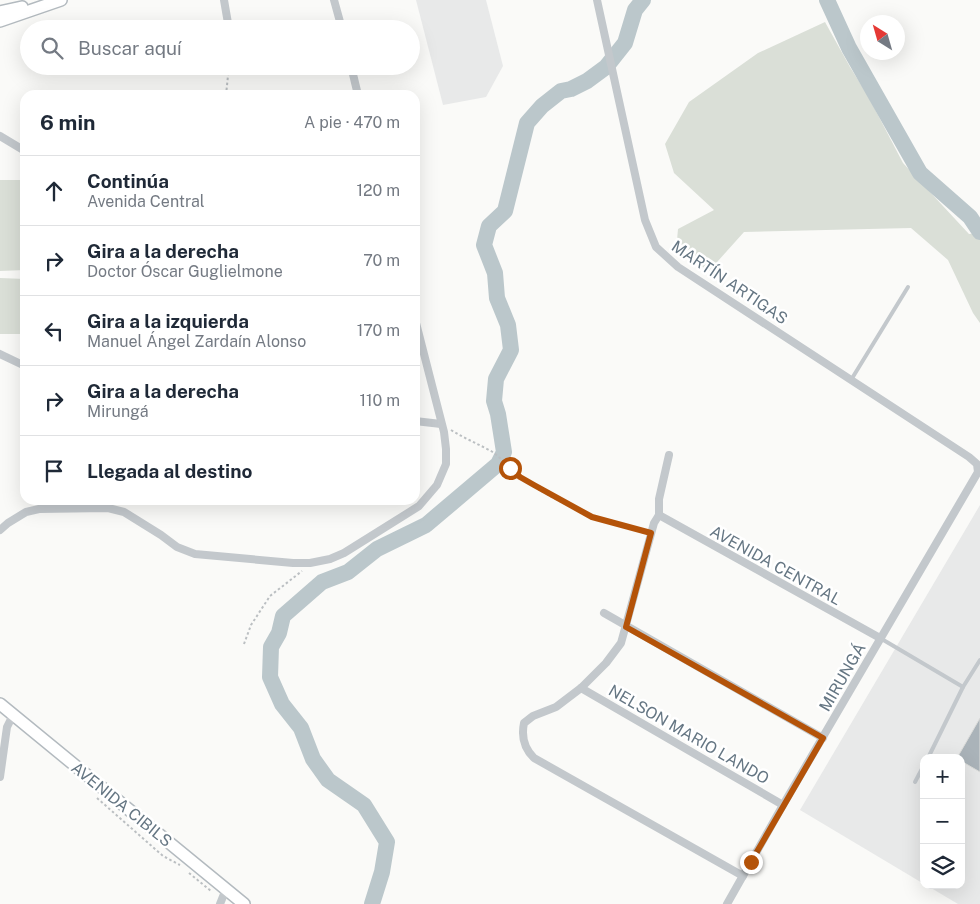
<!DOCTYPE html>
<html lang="es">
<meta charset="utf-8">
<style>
body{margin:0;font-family:"Public Sans",sans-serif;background:#f2f2f3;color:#1f2937}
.controls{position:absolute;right:15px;bottom:15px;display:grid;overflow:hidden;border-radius:10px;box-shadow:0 5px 20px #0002}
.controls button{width:45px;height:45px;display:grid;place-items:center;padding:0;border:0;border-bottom:1px solid #e0e1e3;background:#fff;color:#1f2937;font:25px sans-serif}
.compass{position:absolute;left:860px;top:15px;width:45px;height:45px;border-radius:50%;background:#fff;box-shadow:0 5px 20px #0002;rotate:323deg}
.stop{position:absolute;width:15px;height:15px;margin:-11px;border:4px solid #b45309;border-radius:50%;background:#fff}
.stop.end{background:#b45309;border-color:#fff;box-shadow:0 1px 5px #0008}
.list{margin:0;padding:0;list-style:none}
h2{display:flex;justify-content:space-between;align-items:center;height:65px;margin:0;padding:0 20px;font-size:21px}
h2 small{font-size:16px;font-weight:400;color:#747a83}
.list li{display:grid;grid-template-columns:32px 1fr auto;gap:15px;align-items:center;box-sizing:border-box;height:70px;padding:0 20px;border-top:1px solid #e0e1e3}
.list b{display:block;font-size:19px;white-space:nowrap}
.list p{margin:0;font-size:16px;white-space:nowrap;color:#747a83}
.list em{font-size:16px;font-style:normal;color:#747a83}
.icon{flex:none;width:28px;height:28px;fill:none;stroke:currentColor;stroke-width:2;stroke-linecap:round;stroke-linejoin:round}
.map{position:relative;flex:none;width:980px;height:904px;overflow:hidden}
.search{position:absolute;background:#fff;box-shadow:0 5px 20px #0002;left:20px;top:20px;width:400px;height:55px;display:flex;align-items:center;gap:12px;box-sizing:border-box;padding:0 18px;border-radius:28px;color:#747a83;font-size:19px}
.panel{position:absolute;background:#fff;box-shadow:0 5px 20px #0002;left:20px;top:90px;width:400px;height:415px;border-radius:15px}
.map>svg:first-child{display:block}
.built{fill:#e8e9e9}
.green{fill:#dadfd7}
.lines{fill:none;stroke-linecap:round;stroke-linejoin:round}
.river{stroke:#bbc7cb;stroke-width:16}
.building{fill:#aab3b9;stroke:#dcdcda}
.secondary-casing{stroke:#b3babf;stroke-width:14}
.path{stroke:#bbbfc2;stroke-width:2;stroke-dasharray:2.5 2.5;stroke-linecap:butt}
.lane{stroke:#c3c8cc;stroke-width:4}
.street{stroke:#c3c8cc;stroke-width:8}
.secondary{stroke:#fff;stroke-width:11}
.route{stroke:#b45309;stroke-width:6}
.labels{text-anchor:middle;stroke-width:5;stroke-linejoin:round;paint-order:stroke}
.street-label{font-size:16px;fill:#657683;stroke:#fff}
</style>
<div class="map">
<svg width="980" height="904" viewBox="0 0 980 904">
<rect width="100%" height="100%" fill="#fafaf8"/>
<g class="built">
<polygon points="416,0 486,0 503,66 486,97 443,105"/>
<polygon points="980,505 980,904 958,904 926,885 961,885 961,758 924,758 924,884 800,810"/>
</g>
<g class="green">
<polygon points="825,22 850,67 868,96 903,163 969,234 980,233 980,323 973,313 948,260 911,228 744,232 709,271 676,251 678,229 714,210 674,173 665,144 689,102 758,53"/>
<polygon points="0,180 25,180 25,270 0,271"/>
<polygon points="0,278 25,279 25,334 0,334"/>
</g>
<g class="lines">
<g class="river">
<polyline points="827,0 849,48 920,173 970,217 980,232"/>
<polyline points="372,904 382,872 387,842 364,805 328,780 313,759 301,728 282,704 270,677 271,647 279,633 283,616 322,582 348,572 377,549 426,525 498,464 504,452 498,414 494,401 496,379 511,350 508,325 497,298 495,273 484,245 489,226 505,211 527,123 542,106 561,91 571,89 587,81 606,67 625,43 635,10 643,0"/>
</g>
</g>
<polygon class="building" points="980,718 980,772 961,761 961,758 957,758"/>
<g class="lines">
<defs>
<g id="secondary">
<polyline points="0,12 22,7"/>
<polyline points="0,21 61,0"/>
<polyline points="0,704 244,904"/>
</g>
</defs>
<use href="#secondary" class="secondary-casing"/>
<g class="path">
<polyline points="226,95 229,66"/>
<path d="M451,430C464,438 476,443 489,450C501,456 509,470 521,478C559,504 598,521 644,531"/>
<polyline points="244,644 251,625 270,596 302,571"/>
<polyline points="97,798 163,856 180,865"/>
<polyline points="189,873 211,891"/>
</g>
<g class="lane">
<polyline points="851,380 908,287"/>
<polyline points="880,638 963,687"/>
<polyline points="928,758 963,687 980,660"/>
<polyline points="915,782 924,765"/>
</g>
<g class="street">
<polyline points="224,0 229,29"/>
<polyline points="334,0 342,29"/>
<polyline points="597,0 645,220 656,247 678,267 969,457 977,464 978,472 783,805 727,904"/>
<polyline points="351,66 358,95"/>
<polyline points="0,136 25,151"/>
<polyline points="0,354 25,366"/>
<polyline points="415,421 441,424"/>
<path d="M669,455L659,499V515L654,523L621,643L606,663L581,688L556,707L533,716L524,723C521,737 524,748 534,758L743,876"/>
<polyline points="659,515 880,638"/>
<polyline points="0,530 8,523 26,512 39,509 108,508 124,512 161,535 177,547 195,554 293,563 310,563 330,559 344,553 419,506 437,485 446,464 446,449 444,432 415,319"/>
<polyline points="604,613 823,738"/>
<polyline points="581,688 783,805"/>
<polyline points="0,777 7,727 13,715"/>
<polyline points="220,904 226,889"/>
</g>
<use href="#secondary" class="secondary"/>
</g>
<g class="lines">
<polyline class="route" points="510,468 520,477 534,485 592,517 651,533 626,627 823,738 751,862"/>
</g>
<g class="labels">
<g class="street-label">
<text transform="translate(730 282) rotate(34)" y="6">MARTÍN ARTIGAS</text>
<text transform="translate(776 565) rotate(29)" y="6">AVENIDA CENTRAL</text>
<text transform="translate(842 677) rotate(-60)" y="6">MIRUNGÁ</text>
<text transform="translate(689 734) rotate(30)" y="6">NELSON MARIO LANDO</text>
<text transform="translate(122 804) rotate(39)" y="6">AVENIDA CIBILS</text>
</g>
</g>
</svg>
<div class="controls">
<button>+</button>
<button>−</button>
<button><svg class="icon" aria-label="layers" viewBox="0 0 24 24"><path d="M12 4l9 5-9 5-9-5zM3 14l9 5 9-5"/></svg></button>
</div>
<svg class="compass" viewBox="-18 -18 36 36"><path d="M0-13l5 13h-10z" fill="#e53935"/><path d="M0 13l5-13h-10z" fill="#747a83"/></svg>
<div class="stop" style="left:510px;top:468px"></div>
<div class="stop end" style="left:751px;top:862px"></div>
<div class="search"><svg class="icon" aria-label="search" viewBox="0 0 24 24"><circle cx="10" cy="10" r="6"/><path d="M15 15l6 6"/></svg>Buscar aquí</div>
<section class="panel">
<h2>6 min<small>A pie · 470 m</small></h2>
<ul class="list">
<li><svg class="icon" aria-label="ahead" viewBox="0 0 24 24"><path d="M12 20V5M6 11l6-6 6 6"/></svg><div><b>Continúa</b><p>Avenida Central</p></div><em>120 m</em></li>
<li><svg class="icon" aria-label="right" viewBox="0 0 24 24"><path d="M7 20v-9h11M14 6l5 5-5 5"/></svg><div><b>Gira a la derecha</b><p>Doctor Óscar Guglielmone</p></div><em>70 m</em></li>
<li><svg class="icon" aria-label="left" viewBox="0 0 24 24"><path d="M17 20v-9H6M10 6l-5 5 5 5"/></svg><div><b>Gira a la izquierda</b><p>Manuel Ángel Zardaín Alonso</p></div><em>170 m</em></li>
<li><svg class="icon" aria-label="right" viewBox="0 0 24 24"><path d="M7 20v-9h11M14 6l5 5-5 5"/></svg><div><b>Gira a la derecha</b><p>Mirungá</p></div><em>110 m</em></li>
<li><svg class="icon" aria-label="arrive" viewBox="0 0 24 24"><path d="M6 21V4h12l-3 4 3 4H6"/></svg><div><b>Llegada al destino</b></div></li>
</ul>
</section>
</div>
